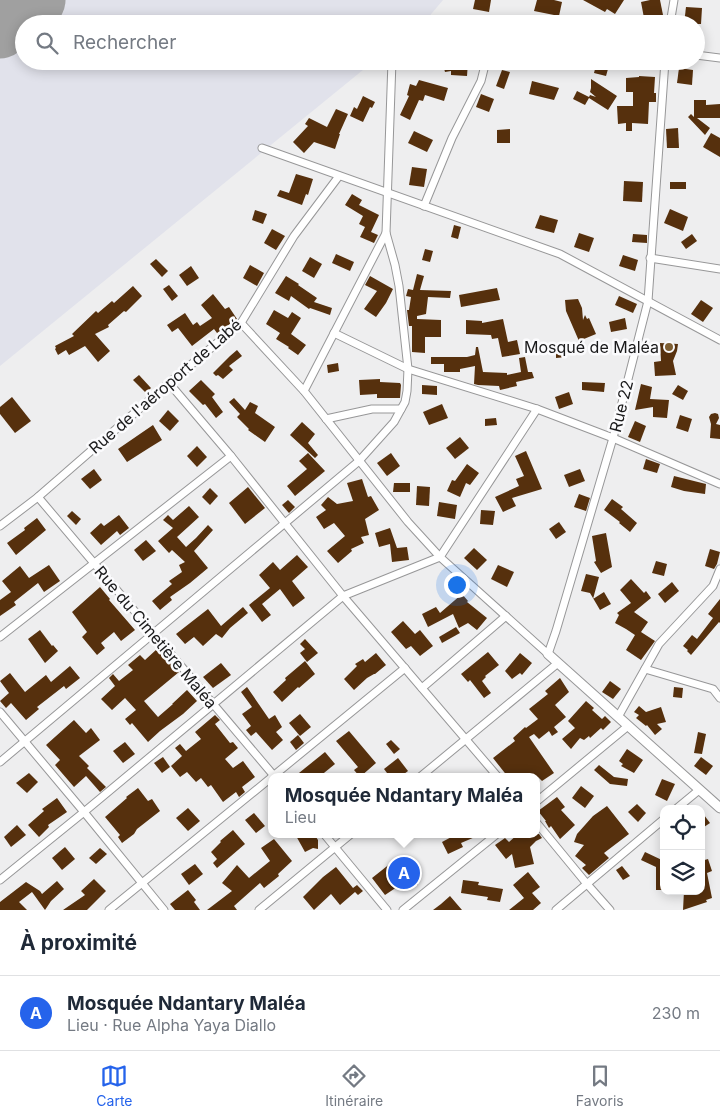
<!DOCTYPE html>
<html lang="fr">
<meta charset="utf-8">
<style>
body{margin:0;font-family:Inter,sans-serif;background:#f2f2f3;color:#1f2937}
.controls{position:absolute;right:15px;bottom:15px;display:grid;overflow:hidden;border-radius:10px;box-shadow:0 2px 12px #0003}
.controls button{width:45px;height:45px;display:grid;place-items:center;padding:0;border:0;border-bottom:1px solid #e0e1e3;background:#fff;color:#1f2937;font:25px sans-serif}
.you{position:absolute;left:456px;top:584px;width:18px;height:18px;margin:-12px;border:4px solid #fff;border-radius:50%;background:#1a73e8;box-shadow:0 0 0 8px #1a73e833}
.badge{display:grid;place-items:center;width:32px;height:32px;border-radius:50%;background:#2563eb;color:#fff;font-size:16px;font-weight:700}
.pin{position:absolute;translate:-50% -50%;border:2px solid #fff;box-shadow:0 1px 5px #0006}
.popup{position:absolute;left:268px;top:773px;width:272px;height:65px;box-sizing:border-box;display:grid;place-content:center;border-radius:10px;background:#fff;filter:drop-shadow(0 1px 4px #0005);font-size:16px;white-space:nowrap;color:#747a83}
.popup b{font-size:19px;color:#1f2937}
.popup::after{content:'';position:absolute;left:50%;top:100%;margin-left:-10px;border:10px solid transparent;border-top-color:#fff}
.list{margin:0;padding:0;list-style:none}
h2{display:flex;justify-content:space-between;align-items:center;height:65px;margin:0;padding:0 20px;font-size:21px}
h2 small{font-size:16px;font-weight:400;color:#747a83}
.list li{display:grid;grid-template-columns:32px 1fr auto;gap:15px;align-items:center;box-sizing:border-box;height:75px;padding:0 20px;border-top:1px solid #e0e1e3}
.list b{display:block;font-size:19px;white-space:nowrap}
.list p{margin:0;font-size:16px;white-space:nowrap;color:#747a83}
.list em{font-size:16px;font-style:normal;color:#747a83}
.icon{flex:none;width:28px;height:28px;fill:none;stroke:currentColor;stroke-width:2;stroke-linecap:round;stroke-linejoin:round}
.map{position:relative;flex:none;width:720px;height:910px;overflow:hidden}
.search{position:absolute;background:#fff;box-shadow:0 2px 12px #0003;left:15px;right:15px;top:15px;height:55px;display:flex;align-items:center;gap:12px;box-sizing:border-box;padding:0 18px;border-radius:28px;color:#747a83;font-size:19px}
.sheet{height:140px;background:#fff}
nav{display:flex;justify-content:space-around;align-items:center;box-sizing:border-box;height:70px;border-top:1px solid #e0e1e3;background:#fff;font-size:14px;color:#747a83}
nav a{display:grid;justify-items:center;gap:2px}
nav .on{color:#2563eb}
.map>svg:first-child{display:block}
.built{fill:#e1e2eb}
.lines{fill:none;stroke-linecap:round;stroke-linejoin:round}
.runway{stroke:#a0a0a0;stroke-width:59}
.building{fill:#56300d}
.minor-casing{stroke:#979798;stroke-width:9}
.tertiary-casing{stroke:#979798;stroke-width:11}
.minor{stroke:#fff;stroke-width:7}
.tertiary{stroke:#fff;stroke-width:9}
.poi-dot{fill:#7d5e33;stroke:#fbfbfd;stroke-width:2}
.labels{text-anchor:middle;stroke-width:5;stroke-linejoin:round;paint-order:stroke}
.poi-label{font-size:16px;fill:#1a1a1b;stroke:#fbfbfd;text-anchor:end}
.street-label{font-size:16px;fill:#1a1a1b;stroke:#fbfbfd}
</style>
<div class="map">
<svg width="720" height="910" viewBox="0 0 720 910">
<rect width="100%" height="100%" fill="#eeeeef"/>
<polygon class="built" points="0,0 443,0 427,19 421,24 24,24 24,61 374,61 0,366"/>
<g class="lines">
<polyline class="runway" points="0,29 36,0"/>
</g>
<g class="building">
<polygon points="475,0 491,0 489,12 473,9"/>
<polygon points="537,0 554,0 562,2 559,16 534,11"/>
<polygon points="583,0 624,0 615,14 607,9 605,12"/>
<polygon points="650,0 660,0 663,15 644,18 641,2"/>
<polygon points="686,7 702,8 701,24 684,24"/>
<polygon points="442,61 468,62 467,76 451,75 451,71 445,72"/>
<polygon points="597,61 610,62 606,76 594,73"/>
<polygon points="679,68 693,70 692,85 677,83"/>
<polygon points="502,70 510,72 504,89 496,86"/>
<polygon points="639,76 655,77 654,93 656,93 656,102 649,102 648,124 632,123 632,131 626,131 626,123 618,124 617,106 633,106 633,92 626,92 626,78 639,77"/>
<polygon points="591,79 617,96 608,110 589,98 585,105 573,99 577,91 589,97 590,95 596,97 590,92 591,88"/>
<polygon points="419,80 448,88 444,101 425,95 423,101 419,100 410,120 400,115 409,96 407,95 410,84 416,86"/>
<polygon points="532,81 559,88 554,100 529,94"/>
<polygon points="481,94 494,99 489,112 476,107"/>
<polygon points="363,96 375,102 372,108 370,107 363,122 350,116 354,107 357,109"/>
<polygon points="694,100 706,100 706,105 720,104 720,118 697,118 710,128 705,135 688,117 691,114 694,117"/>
<polygon points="336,109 348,114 339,134 340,134 335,149 314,142 304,153 293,142 308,126 305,124 309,118 327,127"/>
<polygon points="678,128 679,148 667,148 666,129"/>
<polygon points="510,129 510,143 497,143 497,130"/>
<polygon points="414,131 433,140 427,152 408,143"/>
<polygon points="711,133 720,138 720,157 703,147"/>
<polygon points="412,167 427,169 424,187 409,185"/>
<polygon points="296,174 313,179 308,195 306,194 302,205 277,196 280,190 289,193"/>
<polygon points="624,181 643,182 642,202 623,201"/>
<rect x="670" y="182" width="16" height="7"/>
<polygon points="352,194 362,200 359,205 379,215 371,232 378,235 374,243 360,237 365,227 359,224 363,216 345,205"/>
<polygon points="670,209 688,217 683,231 664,223"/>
<polygon points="255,210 267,214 263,224 252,220"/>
<polygon points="540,215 558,220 554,233 535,228"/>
<polygon points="454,225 461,227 458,239 451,237"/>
<polygon points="272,229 285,236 276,250 264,243"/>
<polygon points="579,233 594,238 589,252 574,247"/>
<polygon points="633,234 647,235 647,243 632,242"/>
<polygon points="692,234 697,241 686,249 681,242"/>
<polygon points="425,249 433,251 430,262 422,260"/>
<polygon points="336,254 354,262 350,271 332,263"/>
<polygon points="623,255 638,260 635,271 619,266"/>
<polygon points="310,257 322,264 314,278 302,271"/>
<polygon points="156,259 168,271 162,277 150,264"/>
<polygon points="250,265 264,273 257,286 243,278"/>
<polygon points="191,266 199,278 187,286 179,275"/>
<polygon points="417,274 424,276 420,290 451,291 450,298 428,297 426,314 417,316 417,319 441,320 441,337 425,337 425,353 412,352 412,326 409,326 407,310 409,310 411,297 406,296 408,289 413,290"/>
<polygon points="286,276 299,284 298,285 317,298 314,302 332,308 330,315 310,308 309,309 291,296 289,301 275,293"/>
<polygon points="370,276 393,289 386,303 376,317 364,309 377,291 365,285"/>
<polygon points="169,285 178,296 172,301 163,289"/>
<polygon points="133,286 142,296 126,312 124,311 108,325 109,327 95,334 110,351 98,362 85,346 69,355 66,350 58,355 55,349 56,348 55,346 74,336 72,334 96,311 98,313 112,301 114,303"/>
<polygon points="497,288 500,300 461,307 459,295"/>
<polygon points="213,294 225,309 229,307 237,319 217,333 214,329 192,346 178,328 172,332 167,325 185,313 193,325 197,322 200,326 212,318 201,305"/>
<polygon points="619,296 637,304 633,313 615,305"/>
<polygon points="578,299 582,308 583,320 585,315 587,319 589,318 596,334 579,341 566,311 565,300"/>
<polygon points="701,300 713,308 703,322 691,314"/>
<polygon points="274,310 288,318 292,312 301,318 291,334 306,345 298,355 288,348 289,347 276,339 280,333 266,324"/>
<polygon points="625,318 627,329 611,332 609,322"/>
<polygon points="503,319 508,342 517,340 520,354 502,357 498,338 492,339 491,335 466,334 466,320 482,321 482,323"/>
<polygon points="660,343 678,344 677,351 673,361 676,375 655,376 654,362 661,361"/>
<polygon points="556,346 567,346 567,357 556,358"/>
<polygon points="476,347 478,347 483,372 507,373 507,375 521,372 519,358 525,357 528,372 532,372 534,378 516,382 517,386 500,390 499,386 478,385 474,384 475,366 460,369 460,372 444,372 444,364 431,364 431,357 467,357 475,355"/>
<polygon points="237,350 242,356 229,366 233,370 223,379 218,375 216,376 213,373 230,356"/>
<polygon points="338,363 339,371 328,373 327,365"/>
<polygon points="139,375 151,388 146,393 133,380"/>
<polygon points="380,379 380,382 400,383 401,385 400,398 377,398 377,394 360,395 359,380"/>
<polygon points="201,380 215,394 212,397 223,412 216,418 205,404 203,405 189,391"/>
<polygon points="582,382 605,383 604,392 582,390"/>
<polygon points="641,384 652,387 650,399 669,400 667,418 653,417 653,407 635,410"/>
<polygon points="422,385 437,386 437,395 422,394"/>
<polygon points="678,385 688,391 683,400 672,394"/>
<polygon points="569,392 573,404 559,409 555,397"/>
<polygon points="12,397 31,421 15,433 0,414 0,407"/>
<polygon points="234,398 245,410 250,402 258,406 255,413 275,427 265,442 248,430 249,429 237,417 240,414 229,402"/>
<polygon points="442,404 448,418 429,425 423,412"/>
<polygon points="168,410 179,421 170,431 159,421"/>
<polygon points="715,413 718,414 719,418 716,424 720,425 720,439 710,438 711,424 709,417 711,414"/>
<polygon points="680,415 692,419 688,432 676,428"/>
<polygon points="496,418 497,425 485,426 485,419"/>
<polygon points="635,421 646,426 640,442 628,437"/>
<polygon points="302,422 315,434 308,443 318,455 315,458 290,435"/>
<polygon points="153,425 162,440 149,448 127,462 118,449"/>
<polygon points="460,437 469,448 455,459 446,448"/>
<polygon points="197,446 207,457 197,467 187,456"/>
<polygon points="526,451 542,489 512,498 516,506 503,512 495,497 519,486 516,479 524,476 515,456"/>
<polygon points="308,453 325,471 295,496 287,486 307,469 299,461"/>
<polygon points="391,453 400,466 387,476 377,463"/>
<polygon points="646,459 660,464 657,473 643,469"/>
<polygon points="467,464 479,473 470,485 466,483 460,497 447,491 452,480 455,481"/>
<polygon points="94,469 102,480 90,489 81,479"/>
<polygon points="580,469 585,481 569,487 564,475"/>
<polygon points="674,476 706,484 705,494 684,491 671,487"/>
<polygon points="362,479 368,497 371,496 379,510 365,519 369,535 361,537 364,543 351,549 352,551 338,563 327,551 345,536 334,523 324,529 316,517 326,510 321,505 328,497 337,504 353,501 347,483"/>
<polygon points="394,483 410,483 410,492 393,492"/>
<polygon points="417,486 430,487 429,506 416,505"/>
<polygon points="248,487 265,508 245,524 229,503"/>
<polygon points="210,488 218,496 210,505 202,497"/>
<polygon points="579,494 590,498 586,511 574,507"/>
<polygon points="612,499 623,507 621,509 637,523 630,532 619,523 620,522 604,510"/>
<polygon points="288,500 295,507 289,513 282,505"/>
<polygon points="439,502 457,505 455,519 437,516"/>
<polygon points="189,506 199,517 177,537 186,547 196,538 208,525 213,530 194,551 208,568 190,583 170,597 172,600 160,610 152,601 172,584 169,581 182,572 179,565 185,562 172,550 169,553 158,541 173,528 163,520 168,515 173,520"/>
<polygon points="481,510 495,511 493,525 480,524"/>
<polygon points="72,511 81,519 76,525 67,516"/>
<polygon points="119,515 129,528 120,535 117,531 101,545 90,533 101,523 104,526"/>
<polygon points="37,518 46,530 16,555 7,543 25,530 24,528"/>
<polygon points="559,522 566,532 556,539 549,529"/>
<polygon points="390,528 397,548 407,547 409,560 392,562 390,544 379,547 375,533"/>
<polygon points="606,533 612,567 601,573 594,562 596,561 592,536"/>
<polygon points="146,540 156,551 143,561 134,550"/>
<polygon points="474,548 487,560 477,570 464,558"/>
<polygon points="710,549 720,552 717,564 714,569 705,566"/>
<polygon points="297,555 308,567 292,581 305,598 293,607 280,589 262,604 271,615 262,622 249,605 270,588 259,575 273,562 280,570"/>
<polygon points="656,561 667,564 664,576 652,573"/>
<polygon points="49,565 60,581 44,592 38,583 14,602 16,605 0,616 0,600 11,592 2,581 20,566 29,578"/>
<polygon points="498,565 514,572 507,587 491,579"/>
<polygon points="586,574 599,577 593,599 604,592 611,604 600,610 590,593 581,591"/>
<polygon points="631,579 644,593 646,591 651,598 634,612 648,622 641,632 655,641 641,660 626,650 635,635 626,629 615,623 619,615 617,613 631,603 620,590"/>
<polygon points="672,582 679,591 665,603 658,594"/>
<polygon points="100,587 110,599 109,600 135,630 121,641 114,632 101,643 105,648 97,655 82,637 87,632 72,612"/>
<polygon points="462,594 468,601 467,602 487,618 477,630 468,623 459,628 453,614 428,627 422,614 436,607 440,613"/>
<polygon points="720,599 720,623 719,622 691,655 687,651 688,650 683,646 692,635 697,639 713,618 708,614"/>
<polygon points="243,607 248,613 230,628 222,638 216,634 203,646 194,637 185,644 176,634 208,609 221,626"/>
<polygon points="403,621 415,634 420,630 433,646 420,656 411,646 406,649 391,632"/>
<polygon points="456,627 460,633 442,643 439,637"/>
<polygon points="40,630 52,646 53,645 58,651 45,663 28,639"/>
<polygon points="305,639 318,653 307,662 300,653 305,649 300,644"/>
<polygon points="157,649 179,672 144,701 158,717 173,704 172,704 187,690 197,701 183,714 160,731 148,742 132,723 130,725 125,719 136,710 125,698 112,710 101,699 115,686 109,678 113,674 119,681 133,670 128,665 140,655 145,660"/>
<polygon points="488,652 499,665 485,676 486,677 482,681 491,693 484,698 470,680 468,682 461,674"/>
<polygon points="376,653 386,665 375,674 374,674 367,678 354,690 344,679 357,666 355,664 363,659 365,662"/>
<polygon points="520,653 532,663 522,675 520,673 512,679 505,671"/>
<polygon points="305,661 315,674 299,688 298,687 282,702 273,692 286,680 285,678"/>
<polygon points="221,663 231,675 213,688 203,677"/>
<polygon points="70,666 80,678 66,689 64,686 37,707 39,709 26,720 11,703 6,708 0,701 9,693 0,681 10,673 25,692 46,675 51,682"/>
<polygon points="560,678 569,692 555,705 566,717 554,727 558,732 552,736 549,731 539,739 534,734 529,737 554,773 542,781 538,777 508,777 493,758 515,741 513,738 525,727 526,728 538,719 529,709 548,694 545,691"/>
<polygon points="610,681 621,689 613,699 602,692"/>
<polygon points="247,687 269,719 275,715 282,727 276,732 283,740 272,750 256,732 251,736 246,730 251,726 242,714 252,707 241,692"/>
<polygon points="674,687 683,688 682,698 673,697"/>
<polygon points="586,701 594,708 592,710 602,719 605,716 611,722 603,730 601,728 590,738 589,736 584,740 580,738 571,749 562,739 575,728 568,721"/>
<polygon points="639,706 646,712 661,707 666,722 657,724 662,729 655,735 647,725 646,726 636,718 639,715 634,712"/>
<polygon points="300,714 311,727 300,736 289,723"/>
<polygon points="215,715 220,720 215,724 230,743 233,742 238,748 225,759 233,768 243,761 255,777 242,787 245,792 239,797 236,792 223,802 211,785 208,787 201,778 196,782 187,772 180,777 171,766 182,756 175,748 180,744 186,751 201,739 195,732"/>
<polygon points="74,720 86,733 91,728 100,740 79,756 89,766 87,768 106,787 100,792 86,776 74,787 55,765 60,760 46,745"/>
<polygon points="349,731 376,763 360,777 354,770 358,767 336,741"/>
<polygon points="698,732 706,734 702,754 694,753"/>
<polygon points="298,735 304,743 296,750 290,742"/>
<polygon points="391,740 400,749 394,754 386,744"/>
<polygon points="125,742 135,754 123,763 113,751"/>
<polygon points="627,749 643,760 634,773 621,766 623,764 619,761"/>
<polygon points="325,752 335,764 319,777 294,777"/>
<polygon points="163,757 170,767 162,773 154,763"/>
<polygon points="701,757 713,766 706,775 694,766"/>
<polygon points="398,758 408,771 400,777 390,777 384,769"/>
<polygon points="599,765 614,777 628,779 627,786 610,784 594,770"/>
<polygon points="29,773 38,782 27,793 16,783"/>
<polygon points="662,779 675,784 667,801 655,795"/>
<polygon points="581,786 594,796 585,808 572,798"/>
<polygon points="138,788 148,801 152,799 160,811 137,829 134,834 122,843 118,837 120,835 105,817 127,798 126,797"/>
<polygon points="557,797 565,807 561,810 575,825 560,839 551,826 549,828 545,821 546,821 538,811"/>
<polygon points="57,798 67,812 48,825 49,827 39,837 28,825 44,811 42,809"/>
<polygon points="637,804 646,813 638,822 628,812"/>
<polygon points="607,806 629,834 604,853 609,858 589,875 582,868 586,865 575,856 584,845 574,842 577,834 593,816"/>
<polygon points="188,808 200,821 188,831 176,818"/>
<polygon points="701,811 710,823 701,829"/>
<polygon points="254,813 265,826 256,833 245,820"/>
<polygon points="17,825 26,835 11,847 4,837"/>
<polygon points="233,830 245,844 217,868 213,863 217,859 211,852 221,842 220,841"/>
<polygon points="295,834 314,834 318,840 318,849 313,848 305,852"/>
<polygon points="457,834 482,834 461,843 463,847 448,854 442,842"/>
<polygon points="518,834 539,834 542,838 536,841 530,847 534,864 515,868 512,854 506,859 495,845 505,838 509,842"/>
<polygon points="274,839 292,861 278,874 279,876 264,888 260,883 234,906 237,910 207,910 232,891 222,883 237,865 249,878 270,861 261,848"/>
<polygon points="65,847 75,859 62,870 52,858"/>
<polygon points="100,848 107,854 96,864 89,858"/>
<polygon points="645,852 664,861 664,890 656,890 656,867 641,860"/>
<polygon points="415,859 418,885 397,887 385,895 372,878 391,863 391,861"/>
<polygon points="708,859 712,871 707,873 712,898 706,900 707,902 683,910 684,891 703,891 701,884 701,861"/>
<polygon points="195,864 203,874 189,885 181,874"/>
<polygon points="622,866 630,876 623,880 616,870"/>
<polygon points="336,867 353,888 357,885 363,891 358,895 355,892 340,905 331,894 314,910 303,897 323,877"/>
<polygon points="528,872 540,887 532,893 541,903 533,910 509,910 524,898 513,885"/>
<polygon points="94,879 106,891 87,910 63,910 85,895 81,891"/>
<polygon points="463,880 479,882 478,885 503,889 500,902 487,900 488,897 461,893"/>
<polygon points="57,881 64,889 51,901 45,910 32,892 19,902 27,910 0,910 0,902 26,882 40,891 42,894"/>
<polygon points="188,890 196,900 194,902 200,910 175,910 170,904"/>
<polygon points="450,896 462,910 433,910 441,904"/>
</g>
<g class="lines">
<defs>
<g id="minor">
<polyline points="417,24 419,22 438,20 483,24"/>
<polyline points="670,24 674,0"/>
<polyline points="696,55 720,58"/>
<polyline points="262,148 560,254 720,340"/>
<polyline points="424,206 452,138 481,81 486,61"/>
<polyline points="650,258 720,269"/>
<polyline points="241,323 304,391 408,522 440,557 548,654 556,631 613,438 648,301 665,61"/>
<polyline points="334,333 408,369 537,409 613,438 720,484"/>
<polyline points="169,383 231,456 343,596 498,777"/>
<polyline points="304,391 386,233 392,61"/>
<polyline points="326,419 372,409 401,409"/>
<polyline points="38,497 275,777"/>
<polyline points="0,526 38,497 169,383 241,323 294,236 339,176"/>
<polyline points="0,637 231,456"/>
<polyline points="645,669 713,689 720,698"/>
<polyline points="422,688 506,616"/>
<polyline points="0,712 84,812 164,910"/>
<polyline points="618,717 659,644 713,586 720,569"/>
<polyline points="0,762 359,461 394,422 405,402 407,391 408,369 399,286 395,265 386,233"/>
<polyline points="272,777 405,668"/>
<polyline points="420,777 558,663"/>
<polyline points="536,802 628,726"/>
<polyline points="676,809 699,790"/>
<polyline points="536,822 587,884 610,910"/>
<polyline points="324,834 387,910"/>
<polyline points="0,880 84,812 343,596 440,557 537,409"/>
<polyline points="109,910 272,777"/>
<polyline points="259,910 351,834"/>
<polyline points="403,910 497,834"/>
<polyline points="556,910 664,819"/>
</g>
<polyline id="tertiary" points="548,654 720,808"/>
</defs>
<use href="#minor" class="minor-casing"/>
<use href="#tertiary" class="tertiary-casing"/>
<use href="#minor" class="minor"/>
<use href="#tertiary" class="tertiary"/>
</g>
<circle class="poi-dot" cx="669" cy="347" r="5"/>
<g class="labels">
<g class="poi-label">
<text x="659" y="353">Mosqué de Maléa</text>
</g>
<g class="street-label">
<text transform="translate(165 386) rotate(-41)" y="6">Rue de l'aéroport de Labé</text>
<text transform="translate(621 406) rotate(-76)" y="6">Rue 22</text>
<text transform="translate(156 637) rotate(50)" y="6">Rue du Cimetière Maléa</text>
</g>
</g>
</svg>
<div class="controls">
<button><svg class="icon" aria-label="locate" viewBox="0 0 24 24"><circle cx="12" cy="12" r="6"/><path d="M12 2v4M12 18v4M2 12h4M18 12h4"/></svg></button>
<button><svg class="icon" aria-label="layers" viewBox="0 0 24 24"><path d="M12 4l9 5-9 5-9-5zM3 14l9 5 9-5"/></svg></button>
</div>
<div class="you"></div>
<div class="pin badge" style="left:404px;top:873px">A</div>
<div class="popup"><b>Mosquée Ndantary Maléa</b>Lieu</div>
<div class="search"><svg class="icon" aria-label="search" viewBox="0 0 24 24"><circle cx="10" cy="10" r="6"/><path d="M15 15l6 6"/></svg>Rechercher</div>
</div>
<section class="sheet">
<h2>À proximité<small></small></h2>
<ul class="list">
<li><span class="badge">A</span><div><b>Mosquée Ndantary Maléa</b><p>Lieu · Rue Alpha Yaya Diallo</p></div><em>230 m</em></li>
</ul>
</section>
<nav>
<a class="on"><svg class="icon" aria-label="map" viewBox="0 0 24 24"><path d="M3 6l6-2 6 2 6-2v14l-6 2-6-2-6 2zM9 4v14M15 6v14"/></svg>Carte</a>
<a><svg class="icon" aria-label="directions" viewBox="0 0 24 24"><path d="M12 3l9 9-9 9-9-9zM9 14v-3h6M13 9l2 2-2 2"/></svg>Itinéraire</a>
<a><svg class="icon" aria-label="saved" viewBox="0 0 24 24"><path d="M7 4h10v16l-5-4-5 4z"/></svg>Favoris</a>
</nav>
